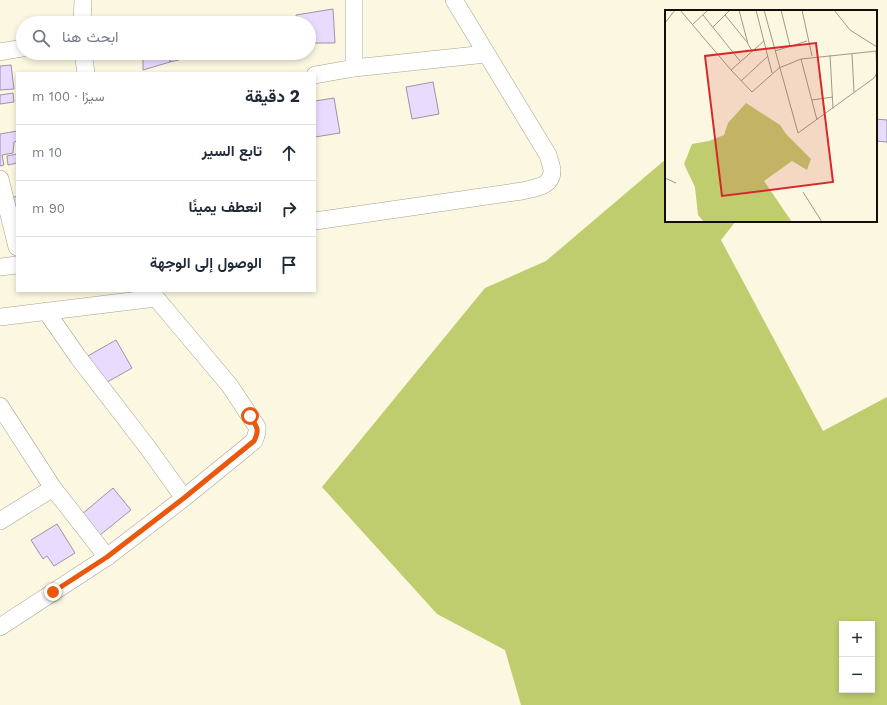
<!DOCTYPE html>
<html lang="ar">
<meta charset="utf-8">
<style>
body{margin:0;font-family:"Work Sans",Vazirmatn,sans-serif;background:#f2f2f3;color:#1f2937;direction:rtl}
.controls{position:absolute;right:12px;bottom:12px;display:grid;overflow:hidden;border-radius:0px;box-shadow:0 2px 6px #0003}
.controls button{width:36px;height:36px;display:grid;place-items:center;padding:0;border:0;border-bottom:1px solid #e0e1e3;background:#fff;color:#1f2937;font:20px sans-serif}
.stop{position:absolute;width:12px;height:12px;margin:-9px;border:3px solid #ea580c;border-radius:50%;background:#fff}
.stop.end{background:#ea580c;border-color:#fff;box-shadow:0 1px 4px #0008}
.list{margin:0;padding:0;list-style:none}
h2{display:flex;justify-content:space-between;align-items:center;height:52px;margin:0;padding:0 16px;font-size:17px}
h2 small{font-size:13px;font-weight:400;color:#747a83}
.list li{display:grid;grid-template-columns:26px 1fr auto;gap:12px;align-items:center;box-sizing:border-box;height:56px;padding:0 16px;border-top:1px solid #e0e1e3}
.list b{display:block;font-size:15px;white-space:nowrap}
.list em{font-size:13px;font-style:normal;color:#747a83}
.icon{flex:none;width:22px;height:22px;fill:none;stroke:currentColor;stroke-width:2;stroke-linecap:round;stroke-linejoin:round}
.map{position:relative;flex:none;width:887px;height:705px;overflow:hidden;direction:ltr}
.search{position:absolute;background:#fff;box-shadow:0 2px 6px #0003;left:16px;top:16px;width:300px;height:44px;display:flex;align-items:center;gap:10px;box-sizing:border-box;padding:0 14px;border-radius:22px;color:#747a83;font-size:15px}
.panel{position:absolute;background:#fff;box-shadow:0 2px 6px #0003;left:16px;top:72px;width:300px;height:220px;border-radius:0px;direction:rtl}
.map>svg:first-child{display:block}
.forest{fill:#bfcd6f;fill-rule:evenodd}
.building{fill:#e9dbfd;stroke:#9c94a8}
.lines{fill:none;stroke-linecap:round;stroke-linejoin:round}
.minor-casing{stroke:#a6a28d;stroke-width:18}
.minor{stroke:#fff;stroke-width:17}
.route{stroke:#ea580c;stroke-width:5}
.inset-road{fill:none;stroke:#9d9a8a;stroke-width:1}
.view{fill:#d62828;fill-opacity:0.15;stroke:#d62828;stroke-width:2}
.inset-edge{fill:none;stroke:#110f08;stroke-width:2}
</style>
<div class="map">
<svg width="887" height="705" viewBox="0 0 887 705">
<rect width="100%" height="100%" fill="#fbf7e0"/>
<path class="forest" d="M666,159V221H736L721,240L823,431L887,397V705H521L505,650L437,614L322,487L485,288L546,261ZM842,624H872V690H842Z"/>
<g class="building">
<polygon points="333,9 335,43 309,43 309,23 297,23 296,15"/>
<polygon points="227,17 239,20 239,23 227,23"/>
<polygon points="255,17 264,18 265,23 254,23"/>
<polygon points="143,53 169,53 170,62 143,70"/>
<polygon points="171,53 195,53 195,56 170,62"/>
<polygon points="196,53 224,53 225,56 195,56"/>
<polygon points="11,65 14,89 0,90 0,66"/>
<polygon points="433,82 439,114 412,119 406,87"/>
<polygon points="13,93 14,102 0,104 0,95"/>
<polygon points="334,98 340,133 315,137 315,101"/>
<polygon points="876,119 887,120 887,142 876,141"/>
<polygon points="17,131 17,141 14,142 13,153 2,155 4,165 0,166 0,134"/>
<polygon points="17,154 17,163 8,165 7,156"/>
<polygon points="17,196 17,213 12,198"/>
<polygon points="116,340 132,368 102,385 86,357"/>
<polygon points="113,488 131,510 100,535 82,514"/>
<polygon points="57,524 75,553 54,566 47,556 43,559 31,540"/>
</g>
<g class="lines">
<defs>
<g id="minor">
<polyline points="354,0 354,68"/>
<polyline points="82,23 83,0"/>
<polyline points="0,52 23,48"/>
<polyline points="83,53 86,73"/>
<polyline points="315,75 354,68 486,54"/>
<polyline points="0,179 17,247"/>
<path d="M315,221L522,191C534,188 552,187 552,171C552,166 549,160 548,155L454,0"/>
<polyline points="0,267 17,265"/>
<polyline points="46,311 78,357 148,448 184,498"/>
<polyline points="0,317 156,298"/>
<polyline points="0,406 53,488 107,557"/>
<polyline points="0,521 53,488"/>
<path d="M0,627L107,557L184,498L254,441C256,436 258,432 257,427L230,386L156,298L151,291"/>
</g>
</defs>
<use href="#minor" class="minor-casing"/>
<use href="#minor" class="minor"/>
</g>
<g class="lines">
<path class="route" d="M53,592L107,557L184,498L254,441C260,429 257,427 250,416"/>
</g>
<g transform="translate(665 10)">
<rect width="212" height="212" fill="#fbf7e0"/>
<path d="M81,93L115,115L121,124L146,149L142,160L127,151L99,171L127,212H39L33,205L30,177L19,154L27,134L44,131L59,125L63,113Z" fill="#bfcd6f"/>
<path class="inset-road" d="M15,0L66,60L87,82L114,58L136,49L212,41M74,0L83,34L87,41M91,0L107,63M99,0L133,123L209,68L212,63L211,41M116,0L125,36M137,0L147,46M169,0L185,20L212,37M38,5L75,51M60,5L82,32M0,13L10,0M27,15L43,0M48,17L65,0M110,41L142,31M187,44L189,82M165,45L168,99M136,49L152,110M66,60L99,31M76,71L103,46M147,90L168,87M0,168L11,173M138,182L157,212"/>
<path class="view" d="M151,33L168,172L57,186L40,46Z"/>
<rect width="212" height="212" class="inset-edge"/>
</g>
</svg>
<div class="controls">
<button>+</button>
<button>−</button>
</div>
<div class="stop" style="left:250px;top:416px"></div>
<div class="stop end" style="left:53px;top:592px"></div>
<div class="search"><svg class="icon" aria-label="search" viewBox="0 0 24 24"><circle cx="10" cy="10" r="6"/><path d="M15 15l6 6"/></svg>ابحث هنا</div>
<section class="panel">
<h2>2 دقيقة<small>سيرًا · 100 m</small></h2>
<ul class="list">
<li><svg class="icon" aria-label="ahead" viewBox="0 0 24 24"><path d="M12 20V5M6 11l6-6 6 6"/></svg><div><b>تابع السير</b></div><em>10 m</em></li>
<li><svg class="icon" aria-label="right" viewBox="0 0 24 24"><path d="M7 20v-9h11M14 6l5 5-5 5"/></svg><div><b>انعطف يمينًا</b></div><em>90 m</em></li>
<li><svg class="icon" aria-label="arrive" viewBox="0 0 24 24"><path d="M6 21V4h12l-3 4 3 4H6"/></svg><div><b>الوصول إلى الوجهة</b></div></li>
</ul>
</section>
</div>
